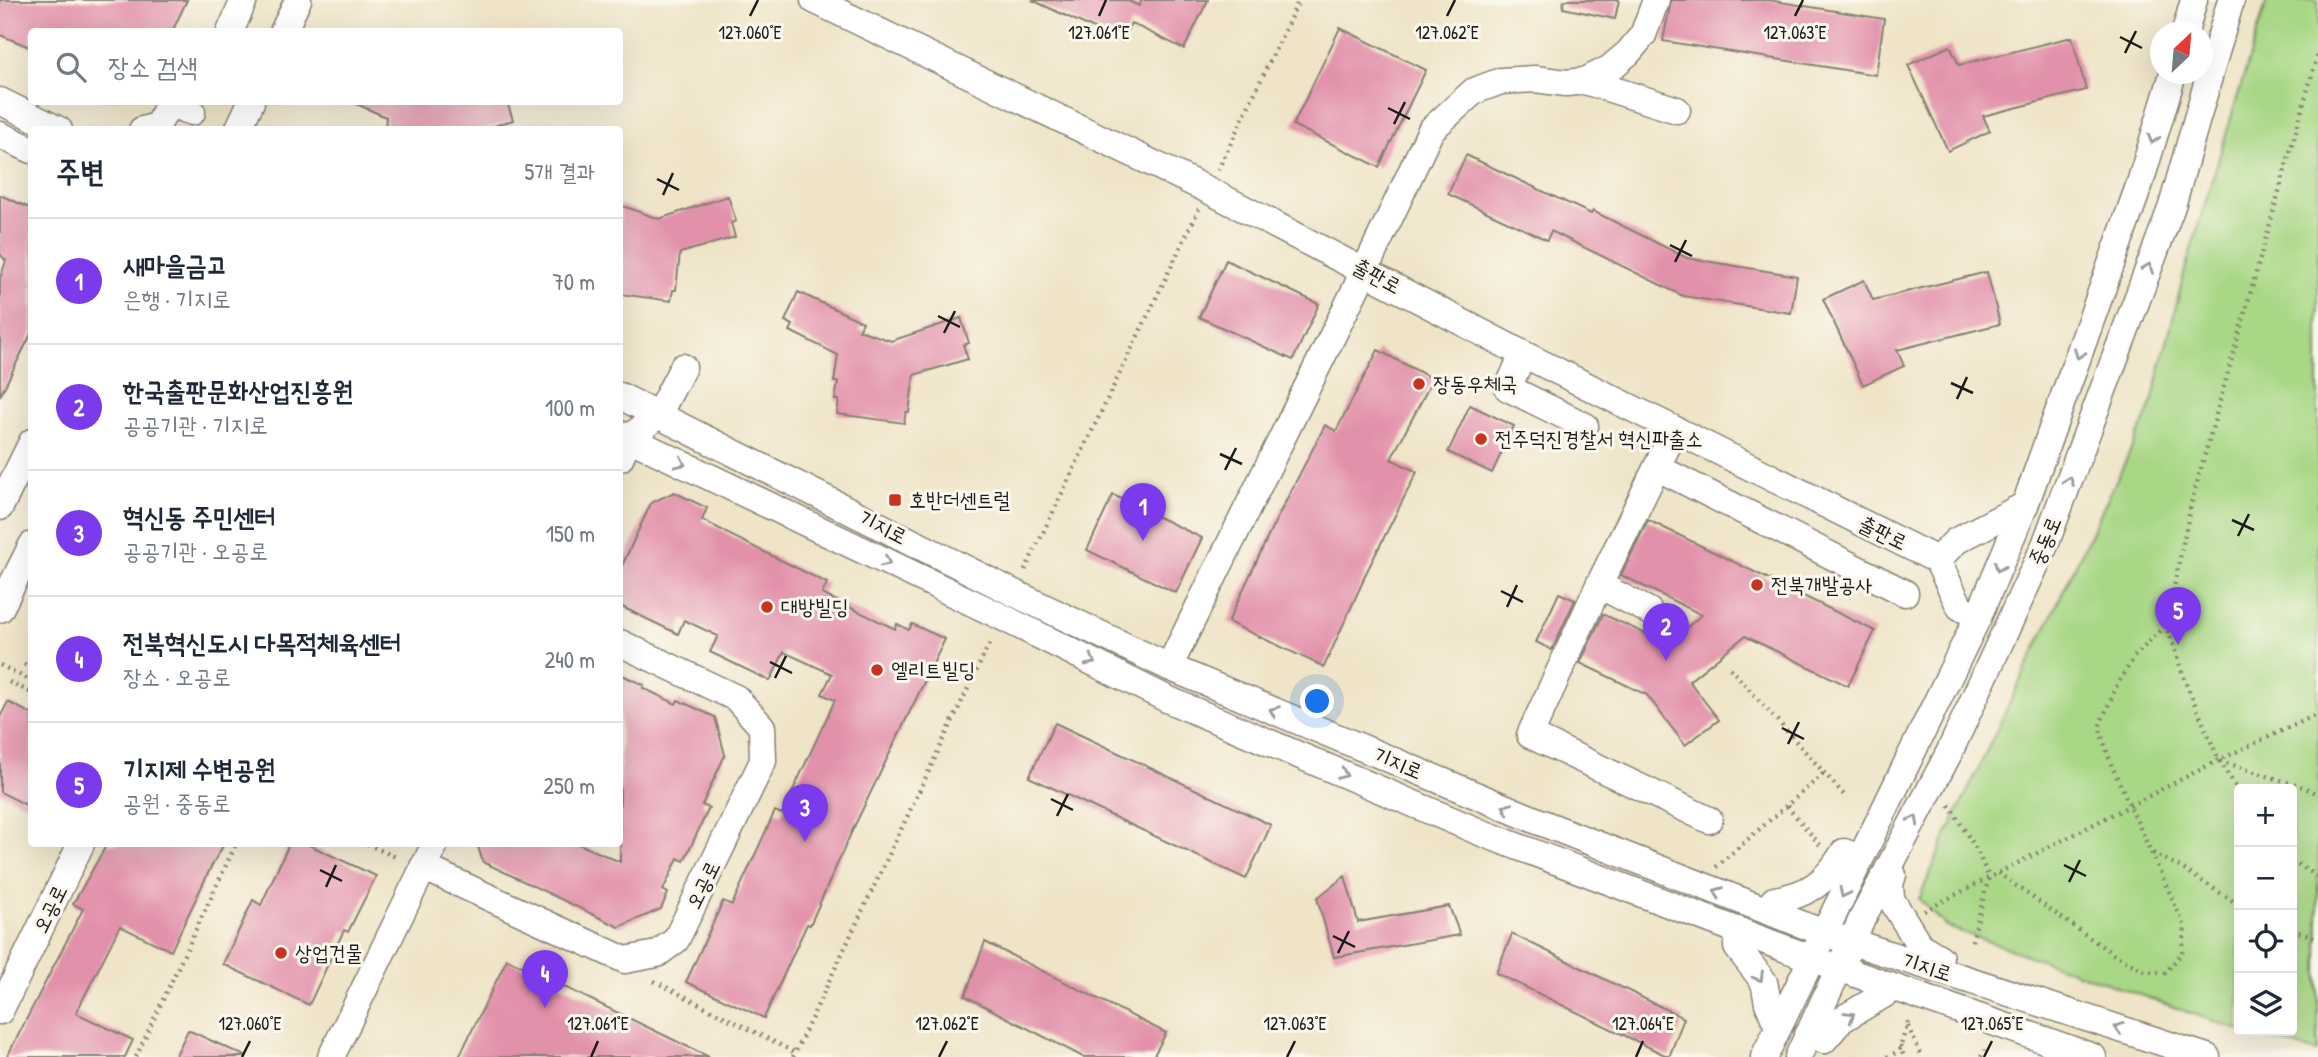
<!DOCTYPE html>
<html lang="ko">
<meta charset="utf-8">
<style>
body{margin:0;font-family:"Patrick Hand","Poor Story",sans-serif;background:#f6f6f7;color:#1f2937}
.controls{position:absolute;right:21px;bottom:21px;display:grid;overflow:hidden;border-radius:7px;box-shadow:0 7px 28px #0002}
.controls button{width:63px;height:63px;display:grid;place-items:center;padding:0;border:0;border-bottom:2px solid #e0e1e3;background:#fff;color:#1f2937;font:35px sans-serif}
.compass{position:absolute;left:2150px;top:21px;width:63px;height:63px;border-radius:50%;background:#fff;box-shadow:0 7px 28px #0002;rotate:26deg}
.you{position:absolute;left:1318px;top:702px;width:24px;height:24px;margin:-18px;border:5px solid #fff;border-radius:50%;background:#1a73e8;box-shadow:0 0 0 10px #1a73e833}
.badge{display:grid;place-items:center;width:46px;height:46px;border-radius:50%;background:#7c3aed;color:#fff;font-size:23px;font-weight:700}
.pin{position:absolute;translate:-50% -58px;filter:drop-shadow(0 2px 4px #0008)}
.pin::after{content:'';position:absolute;top:37px;width:24px;height:21px;background:inherit;clip-path:polygon(0 0,100% 0,50% 100%)}
.list{margin:0;padding:0;list-style:none}
h2{display:flex;justify-content:space-between;align-items:center;height:91px;margin:0;padding:0 28px;font-size:30px}
h2 small{font-size:23px;font-weight:400;color:#747a83}
.list li{display:grid;grid-template-columns:46px 1fr auto;gap:21px;align-items:center;box-sizing:border-box;height:126px;padding:0 28px;border-top:2px solid #e0e1e3}
.list b{display:block;font-size:26px;white-space:nowrap}
.list p{margin:0;font-size:23px;white-space:nowrap;color:#747a83}
.list em{font-size:23px;font-style:normal;color:#747a83}
.icon{flex:none;width:38px;height:38px;fill:none;stroke:currentColor;stroke-width:2;stroke-linecap:round;stroke-linejoin:round}
.map{position:relative;flex:none;width:2318px;height:1057px;overflow:hidden}
.search{position:absolute;background:#fff;box-shadow:0 7px 28px #0002;left:28px;top:28px;width:595px;height:77px;display:flex;align-items:center;gap:18px;box-sizing:border-box;padding:0 24px;border-radius:7px;color:#747a83;font-size:26px}
.panel{position:absolute;background:#fff;box-shadow:0 7px 28px #0002;left:28px;top:126px;width:595px;height:721px;border-radius:7px}
.map>svg:first-child{display:block}
.green{fill:#a8d785;stroke:#627a50;stroke-width:2}
.building{fill:#e291aa}
.lines{fill:none;stroke-linecap:round;stroke-linejoin:round}
.minor-casing{stroke:#868072;stroke-width:29}
.path{stroke:#868072;stroke-width:4.5;stroke-dasharray:2 5;stroke-linecap:butt}
.minor{stroke:#fff;stroke-width:26}
.oneway{stroke:#999}
.ticks{fill:none;stroke:#1c1c1c;stroke-width:2.5}
.poi-dot{fill:#c8321e;stroke:#fbf7ec;stroke-width:2.5}
.labels{text-anchor:middle;stroke-width:6;stroke-linejoin:round;paint-order:stroke}
.street-label{font-size:21px;fill:#1c1c1c;stroke:#fbf7ec}
.poi-label{font-size:21px;fill:#1c1c1c;stroke:#fbf7ec;text-anchor:start}
.ticks-label{font-size:18px;text-anchor:middle;fill:#1c1c1c;stroke:#fbf7ec;stroke-width:6;stroke-linejoin:round;paint-order:stroke}
</style>
<div class="map">
<svg width="2318" height="1057" viewBox="0 0 2318 1057">
<rect width="100%" height="100%" fill="#fbf7ec"/>
<filter id="ink" filterUnits="userSpaceOnUse"><feTurbulence type="fractalNoise" baseFrequency=".0143" numOctaves="2"/><feDisplacementMap in="SourceGraphic" scale="14" xChannelSelector="R" yChannelSelector="G"/><feConvolveMatrix kernelMatrix="1 2 1 2 8 2 1 2 1" color-interpolation-filters="sRGB"/></filter>
<filter id="wash" filterUnits="userSpaceOnUse"><feTurbulence type="fractalNoise" baseFrequency=".00686" numOctaves="4" result="noise"/><feDisplacementMap in="SourceGraphic" scale="28" xChannelSelector="R" yChannelSelector="G"/><feGaussianBlur stdDeviation="1.57" result="paint"/><feColorMatrix in="noise" values="0 0 0 0 0 0 0 0 0 0 0 0 0 0 0 0 0 1.4 0 .05"/><feComposite in="paint" operator="in"/></filter>
<g filter="url(#wash)">
<rect width="100%" height="100%" fill="#efe4c7"/>
<polygon class="green" points="2267,0 2318,0 2318,1052 2241,1031 2292,1031 2292,789 2239,789 2239,1030 1947,927 1919,899 1946,836 2150,410 2186,266"/>
<g id="blocks">
<g class="building">
<polygon points="0,0 187,0 172,32 32,32 32,48 0,35"/>
<polygon points="1032,0 1126,0 1139,6 1142,0 1208,0 1184,49 1131,23 1122,42"/>
<polygon points="1564,0 1619,0 1615,19 1563,8"/>
<polygon points="1671,0 1768,0 1884,19 1876,75 1663,41"/>
<polygon points="1340,28 1426,70 1379,167 1293,125"/>
<polygon points="2072,37 2086,90 1983,116 1990,131 1948,151 1908,65 1950,46 1959,65"/>
<polygon points="352,102 507,102 513,120 481,130 385,130 386,117"/>
<polygon points="1466,155 1591,214 1593,211 1687,258 1797,276 1791,313 1683,296 1551,231 1547,240 1448,194"/>
<polygon points="0,195 32,209 32,332 0,396 0,278 6,261 0,254"/>
<polygon points="728,196 736,221 731,223 735,237 680,253 676,290 673,290 671,301 620,294 620,205 659,219"/>
<polygon points="1226,260 1319,304 1293,360 1199,317"/>
<polygon points="1987,272 2000,324 1897,350 1904,366 1863,385 1823,299 1864,280 1873,300"/>
<polygon points="798,292 863,322 859,330 891,341 961,318 969,343 963,345 968,359 914,375 909,412 906,412 904,423 837,414 839,400 835,400 838,382 834,382 838,355 790,331 793,325 785,321"/>
<polygon points="1378,350 1433,379 1391,459 1417,472 1363,579 1364,579 1324,667 1228,622 1273,526 1325,425 1336,431"/>
<polygon points="1470,405 1514,426 1492,473 1448,452"/>
<polygon points="674,492 707,508 702,520 726,532 726,533 827,583 822,594 895,629 897,624 909,630 912,624 945,639 852,831 810,925 807,924 764,1018 686,982 723,901 732,905 775,811 782,814 835,700 822,694 832,674 784,652 770,681 710,652 718,636 684,620 678,634 620,606 620,570 651,503"/>
<polygon points="1113,495 1202,538 1176,593 1087,550"/>
<polygon points="1648,520 1875,631 1848,686 1745,636 1689,681 1719,720 1685,745 1647,695 1580,663 1603,614 1659,640 1663,646 1702,615 1621,575"/>
<polygon points="1559,593 1575,600 1552,650 1536,642"/>
<polygon points="620,674 644,685 643,688 676,704 678,700 715,717 725,755 702,805 709,808 684,861 678,858 663,890 668,893 661,909 619,927 483,862 477,844 579,844 620,862"/>
<polygon points="8,702 32,714 32,808 0,792 0,717"/>
<polygon points="1055,723 1271,825 1246,879 1029,777"/>
<polygon points="107,844 224,844 211,867 171,951 120,926 76,1013 133,1040 125,1057 7,1057 83,909 73,904"/>
<polygon points="289,844 307,844 376,876 348,932 344,930 309,1005 223,964 253,900 261,905"/>
<polygon points="1345,876 1358,922 1449,906 1460,935 1334,957 1317,898"/>
<polygon points="1512,934 1684,1018 1669,1057 1496,973"/>
<polygon points="985,942 1166,1033 1153,1057 1083,1057 965,996"/>
<polygon points="507,959 709,1057 459,1057"/>
<polygon points="188,1030 247,1057 175,1057"/>
</g>
</g>
</g>
<g filter="url(#ink)">
<use href="#blocks" fill-opacity="0" stroke="#868072" stroke-width="2"/>
<g class="lines">
<defs>
<g id="minor">
<polyline points="814,0 1208,190 1523,354 1937,560 1960,607 1978,617"/>
<polyline points="230,32 244,0"/>
<polyline points="283,32 298,0"/>
<polyline points="2185,32 2194,0"/>
<polyline points="1585,81 1677,110"/>
<polyline points="0,101 59,130"/>
<polyline points="142,130 157,126 169,104 192,112"/>
<polyline points="238,130 251,102"/>
<polyline points="0,135 32,150"/>
<polyline points="1523,354 1508,388 1585,426"/>
<polyline points="620,396 1014,593 1169,667 1540,822 1824,933 2207,1057"/>
<polyline points="1675,430 1599,585 1530,735 1709,820"/>
<polyline points="620,434 1002,617 1169,700 1482,833 1810,958 2093,1057"/>
<polyline points="620,458 629,438 658,415 683,367"/>
<polyline points="1658,468 1905,593"/>
<polyline points="0,507 32,442"/>
<polyline points="1937,560 1956,541 2025,505"/>
<polyline points="1599,585 1649,611"/>
<polyline points="0,609 32,545"/>
<polyline points="1169,667 1365,270 1431,130 1474,91 1501,81 1535,79 1566,83 1585,81 1609,69 1628,53 1643,35 1656,0"/>
<polyline points="423,867 625,960 657,954 676,940 763,761 762,727 736,698 620,643"/>
<polyline points="1890,868 1893,875 1890,884 1891,899 1920,946 1940,958 1937,968"/>
<path d="M1766,910L1774,900C1809,895 1826,882 1844,852L1860,858"/>
<polyline points="1738,930 1737,947 1764,982 1768,1003 1778,1027"/>
<polyline points="0,1011 81,844"/>
<polyline points="1807,1035 1824,1040 1841,1020 1895,988"/>
<polyline points="331,1057 435,844"/>
<polyline points="1764,1057 1978,617 2025,505 2140,183 2173,74"/>
<polyline points="1798,1057 1862,919 1949,753 2045,545 2172,206 2231,0"/>
</g>
</defs>
<use href="#minor" class="minor-casing"/>
<g class="path">
<polyline points="1218,170 1299,0"/>
<polyline points="1025,570 1199,209"/>
<polyline points="24,664 32,668"/>
<polyline points="0,665 32,681"/>
<polyline points="1730,668 1846,797"/>
<polyline points="9,682 32,693"/>
<polyline points="2220,761 2303,787 2318,794"/>
<polyline points="2239,792 2219,760 2187,686 2166,625 2192,500 2318,53"/>
<polyline points="1949,805 1975,847 1989,877 1971,945"/>
<polyline points="1787,806 1820,845"/>
<polyline points="367,844 398,858"/>
<polyline points="2153,853 2180,867 2239,905"/>
<polyline points="2292,860 2318,877"/>
<polyline points="1716,867 1824,773"/>
<polyline points="1998,873 2113,954 2145,971 2165,973 2182,953 2185,927 2111,764 2099,727 2116,687 2134,657 2166,625"/>
<polyline points="1924,911 2219,760 2318,714"/>
<polyline points="2292,930 2318,938"/>
<polyline points="654,981 796,1053"/>
<polyline points="1908,1026 1922,1057"/>
<polyline points="1900,1046 1904,1057"/>
<polyline points="136,1057 236,844"/>
<polyline points="793,1057 991,640"/>
<polyline points="1887,1057 1899,1051 1909,1019"/>
<polyline points="1981,1057 1985,1050"/>
</g>
<use href="#minor" class="minor"/>
</g>
<defs><path id="oneway-chevron" d="M-2-3.5L2.5 0L-2 3.5" fill="none" stroke-width="1.6" stroke-linecap="round" stroke-linejoin="round" transform="scale(1.75)"/></defs>
<g class="oneway">
<use href="#oneway-chevron" transform="translate(2153 139) rotate(106)"/>
<use href="#oneway-chevron" transform="translate(2148 268) rotate(-70)"/>
<use href="#oneway-chevron" transform="translate(2079 354) rotate(110)"/>
<use href="#oneway-chevron" transform="translate(681 463) rotate(26)"/>
<use href="#oneway-chevron" transform="translate(2069 481) rotate(-70)"/>
<use href="#oneway-chevron" transform="translate(886 562) rotate(26)"/>
<use href="#oneway-chevron" transform="translate(1999 567) rotate(113)"/>
<use href="#oneway-chevron" transform="translate(1091 661) rotate(26)"/>
<use href="#oneway-chevron" transform="translate(1274 711) rotate(-157)"/>
<use href="#oneway-chevron" transform="translate(1343 774) rotate(23)"/>
<use href="#oneway-chevron" transform="translate(1507 808) rotate(-157)"/>
<use href="#oneway-chevron" transform="translate(1914 820) rotate(-62)"/>
<use href="#oneway-chevron" transform="translate(1718 892) rotate(-159)"/>
<use href="#oneway-chevron" transform="translate(1844 893) rotate(116)"/>
<use href="#oneway-chevron" transform="translate(1759 977) rotate(58)"/>
<use href="#oneway-chevron" transform="translate(1850 1016) rotate(-32)"/>
<use href="#oneway-chevron" transform="translate(2119 1028) rotate(-162)"/>
</g>
</g>
<path class="ticks" d="M750,16L758,0M1099,16L1106,0M1447,16L1455,0M1795,16L1803,0M2120,37L2142,48M2125,53L2136,31M1388,108L1410,119M1394,124L1405,102M657,179L679,190M663,195L673,173M1670,245L1692,256M1675,262L1686,240M938,316L960,327M944,333L955,311M1951,383L1973,393M1957,399L1967,377M1220,454L1242,464M1225,470L1236,448M2232,520L2254,530M2238,536L2249,514M1501,591L1523,602M1507,607L1517,585M770,662L792,673M775,678L786,656M1782,728L1804,739M1788,744L1799,722M1051,799L1073,810M1057,816L1068,794M2064,865L2086,876M320,870L342,881M2069,882L2080,860M326,887L336,865M1333,936L1355,947M1338,953L1349,931M242,1057L250,1041M591,1057L598,1041M939,1057L947,1041M1287,1057L1295,1041M1636,1057L1643,1041M1984,1057L1992,1041"/>
<g class="poi-dot">
<circle cx="1419" cy="384" r="7"/>
<circle cx="1481" cy="439" r="7"/>
<rect x="888" y="493" width="14" height="14" rx="3.5"/>
<circle cx="1757" cy="585" r="7"/>
<circle cx="767" cy="607" r="7"/>
<circle cx="877" cy="670" r="7"/>
<circle cx="281" cy="953" r="7"/>
</g>
<g class="labels">
<g class="street-label">
<text transform="translate(1377 276) rotate(28)" y="7">출판로</text>
<text transform="translate(883 527) rotate(27)" y="7">기지로</text>
<text transform="translate(1883 533) rotate(26)" y="7">출판로</text>
<text transform="translate(2045 541) rotate(-67)" y="7">중동로</text>
<text transform="translate(1398 763) rotate(23)" y="7">기지로</text>
<text transform="translate(703 885) rotate(-64)" y="7">오공로</text>
<text transform="translate(50 909) rotate(-64)" y="7">오공로</text>
<text transform="translate(1927 967) rotate(18)" y="7">기지로</text>
</g>
<g class="poi-label">
<text x="1433" y="391">장동우체국</text>
<text x="1495" y="446">전주덕진경찰서 혁신파출소</text>
<text x="909" y="507">호반더센트럴</text>
<text x="1771" y="592">전북개발공사</text>
<text x="781" y="614">대방빌딩</text>
<text x="891" y="677">엘리트빌딩</text>
<text x="295" y="960">상업건물</text>
</g>
</g>
<g class="ticks-label">
<text x="750" y="39">127.060°E</text>
<text x="1099" y="39">127.061°E</text>
<text x="1447" y="39">127.062°E</text>
<text x="1795" y="39">127.063°E</text>
<text x="250" y="1030">127.060°E</text>
<text x="598" y="1030">127.061°E</text>
<text x="947" y="1030">127.062°E</text>
<text x="1295" y="1030">127.063°E</text>
<text x="1643" y="1030">127.064°E</text>
<text x="1992" y="1030">127.065°E</text>
</g>
</svg>
<div class="controls">
<button>+</button>
<button>−</button>
<button><svg class="icon" aria-label="locate" viewBox="0 0 24 24"><circle cx="12" cy="12" r="6"/><path d="M12 2v4M12 18v4M2 12h4M18 12h4"/></svg></button>
<button><svg class="icon" aria-label="layers" viewBox="0 0 24 24"><path d="M12 4l9 5-9 5-9-5zM3 14l9 5 9-5"/></svg></button>
</div>
<svg class="compass" viewBox="-18 -18 36 36"><path d="M0-13l5 13h-10z" fill="#e53935"/><path d="M0 13l5-13h-10z" fill="#747a83"/></svg>
<div class="you"></div>
<div class="pin badge" style="left:1143px;top:541px">1</div>
<div class="pin badge" style="left:1666px;top:661px">2</div>
<div class="pin badge" style="left:805px;top:842px">3</div>
<div class="pin badge" style="left:545px;top:1008px">4</div>
<div class="pin badge" style="left:2178px;top:645px">5</div>
<div class="search"><svg class="icon" aria-label="search" viewBox="0 0 24 24"><circle cx="10" cy="10" r="6"/><path d="M15 15l6 6"/></svg>장소 검색</div>
<section class="panel">
<h2>주변<small>5개 결과</small></h2>
<ul class="list">
<li><span class="badge">1</span><div><b>새마을금고</b><p>은행 · 기지로</p></div><em>70 m</em></li>
<li><span class="badge">2</span><div><b>한국출판문화산업진흥원</b><p>공공기관 · 기지로</p></div><em>100 m</em></li>
<li><span class="badge">3</span><div><b>혁신동 주민센터</b><p>공공기관 · 오공로</p></div><em>150 m</em></li>
<li><span class="badge">4</span><div><b>전북혁신도시 다목적체육센터</b><p>장소 · 오공로</p></div><em>240 m</em></li>
<li><span class="badge">5</span><div><b>기지제 수변공원</b><p>공원 · 중동로</p></div><em>250 m</em></li>
</ul>
</section>
</div>
